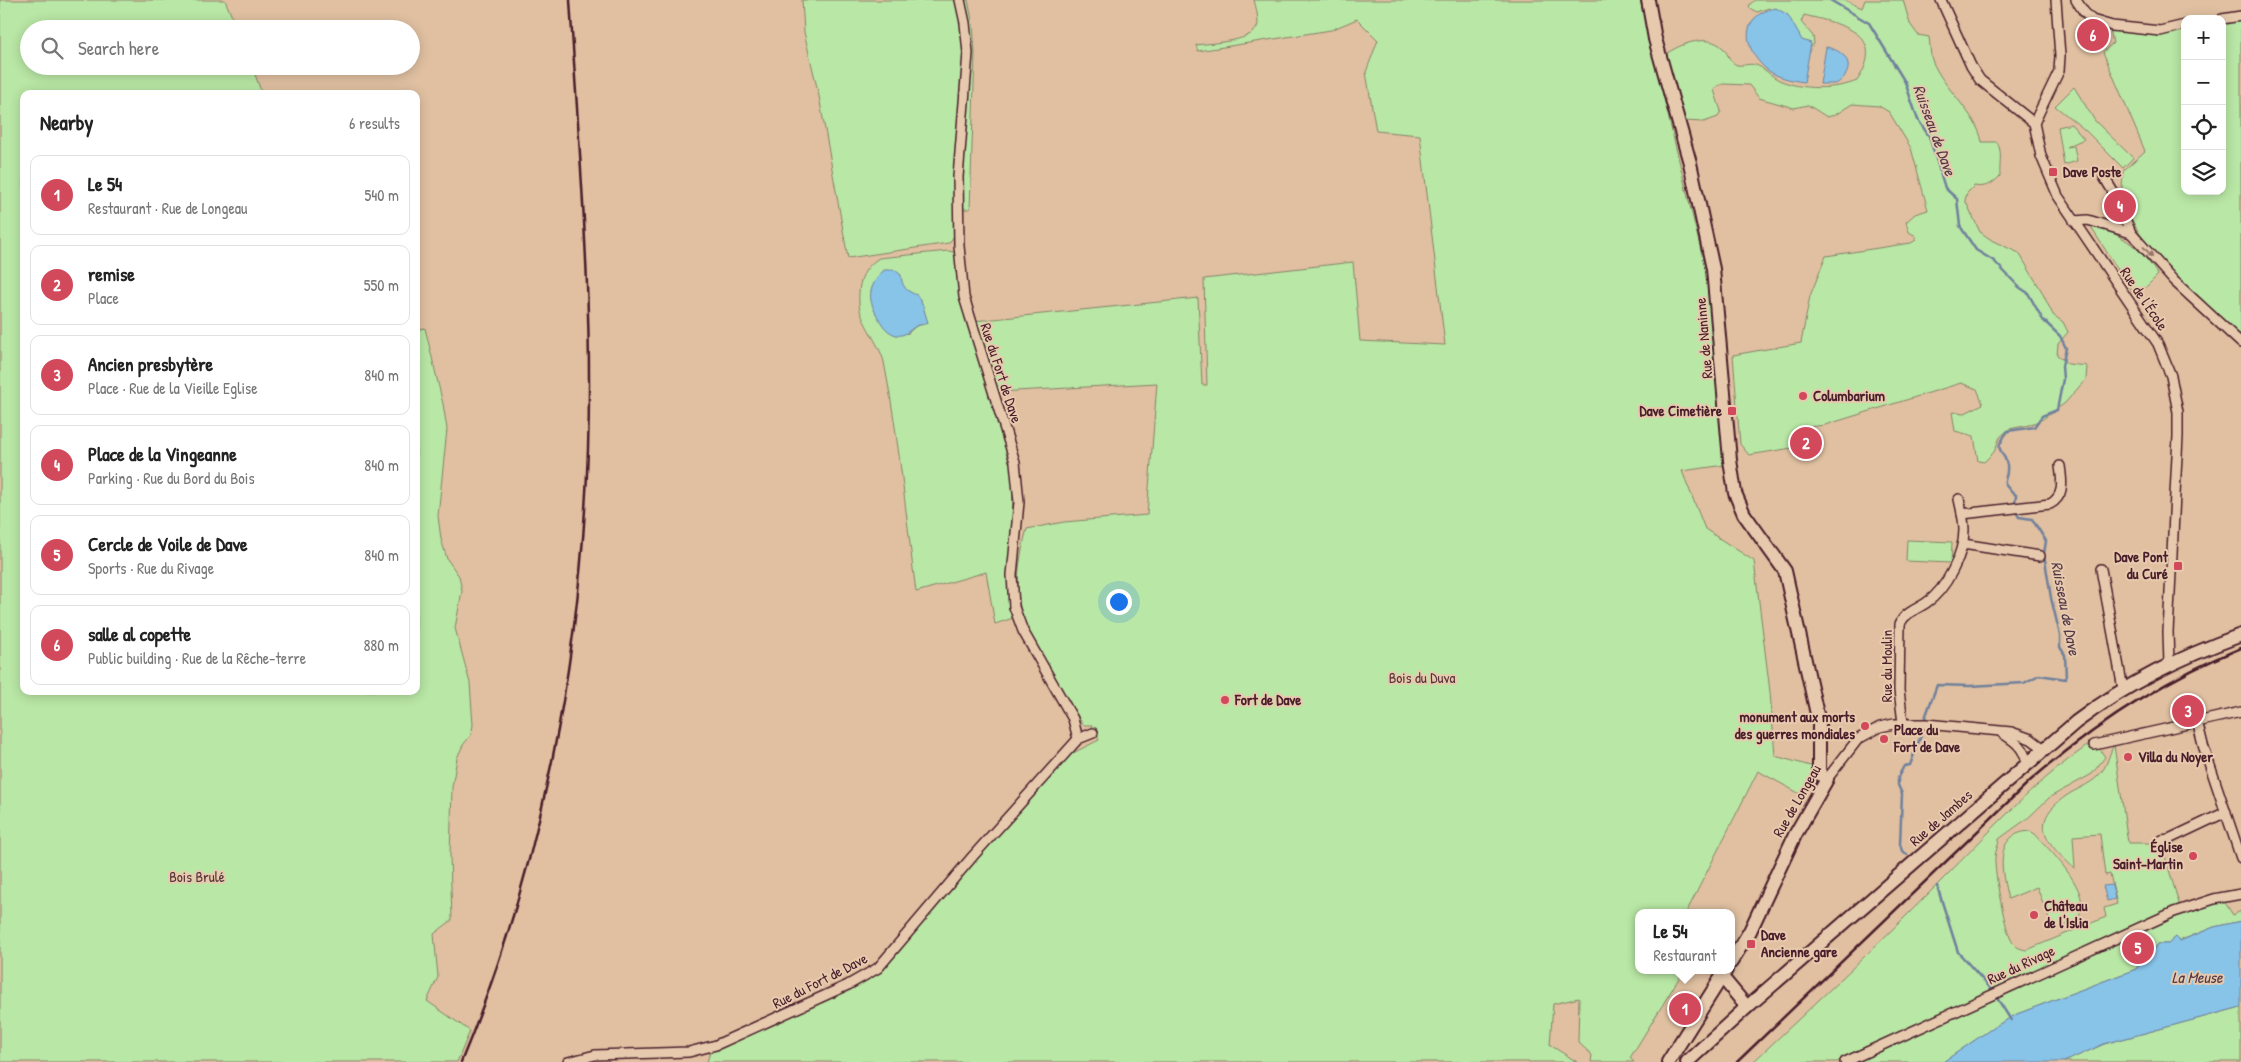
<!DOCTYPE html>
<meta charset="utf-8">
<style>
body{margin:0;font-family:"Patrick Hand",sans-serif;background:#f2f2f2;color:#222}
.controls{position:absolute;right:15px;top:15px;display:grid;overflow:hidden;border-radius:10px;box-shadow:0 2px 12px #0003}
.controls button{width:45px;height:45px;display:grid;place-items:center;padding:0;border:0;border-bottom:1px solid #e0e0e0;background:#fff;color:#222;font:25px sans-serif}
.you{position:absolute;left:1118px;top:601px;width:18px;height:18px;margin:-12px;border:4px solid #fff;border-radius:50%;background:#1a73e8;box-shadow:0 0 0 8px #1a73e833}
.badge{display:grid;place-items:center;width:32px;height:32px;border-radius:50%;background:#d1495b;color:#fff;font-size:16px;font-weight:700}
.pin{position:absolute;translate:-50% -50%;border:2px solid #fff;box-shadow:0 1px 5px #0006}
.popup{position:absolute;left:1635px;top:909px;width:100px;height:65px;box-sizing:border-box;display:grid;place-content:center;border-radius:10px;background:#fff;filter:drop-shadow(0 1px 4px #0005);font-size:16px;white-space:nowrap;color:#767676}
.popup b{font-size:19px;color:#222}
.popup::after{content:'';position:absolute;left:50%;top:100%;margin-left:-10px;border:10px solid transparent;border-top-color:#fff}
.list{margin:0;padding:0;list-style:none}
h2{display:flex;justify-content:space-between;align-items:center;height:65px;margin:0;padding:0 20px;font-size:21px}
h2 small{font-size:16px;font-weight:400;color:#767676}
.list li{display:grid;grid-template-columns:32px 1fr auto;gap:15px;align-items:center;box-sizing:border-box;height:80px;margin:0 10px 10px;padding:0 10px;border:1px solid #e0e0e0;border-radius:10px}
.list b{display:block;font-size:19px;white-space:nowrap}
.list p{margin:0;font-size:16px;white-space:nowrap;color:#767676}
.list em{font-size:16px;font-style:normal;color:#767676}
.icon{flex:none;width:28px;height:28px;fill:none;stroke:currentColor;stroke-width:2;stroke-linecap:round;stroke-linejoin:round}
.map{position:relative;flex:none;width:2241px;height:1062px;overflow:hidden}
.search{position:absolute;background:#fff;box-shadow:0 2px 12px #0003;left:20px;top:20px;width:400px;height:55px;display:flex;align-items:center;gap:12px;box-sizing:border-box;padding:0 18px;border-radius:28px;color:#767676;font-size:19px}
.panel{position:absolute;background:#fff;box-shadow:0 2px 12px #0003;left:20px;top:90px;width:400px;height:605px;border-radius:10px}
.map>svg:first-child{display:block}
.green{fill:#b9e7a5;stroke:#828368;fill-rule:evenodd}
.water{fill:#88c3e8;stroke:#6f819c}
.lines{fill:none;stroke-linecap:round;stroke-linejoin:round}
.stream{stroke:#6f819c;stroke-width:2.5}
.street-casing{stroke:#4a1f2b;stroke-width:12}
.secondary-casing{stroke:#4a1f2b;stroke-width:16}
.street{stroke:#e7caae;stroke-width:9}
.secondary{stroke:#e7caae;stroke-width:12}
.rail{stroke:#4a1f2b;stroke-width:2.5}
.oneway{fill:#98746c}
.poi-dot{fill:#d1495b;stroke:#e7caae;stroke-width:2}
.labels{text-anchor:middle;stroke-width:4;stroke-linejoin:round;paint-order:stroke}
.poi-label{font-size:15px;font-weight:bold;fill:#4a1f2b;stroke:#e7caae;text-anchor:start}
.street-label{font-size:15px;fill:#4a1f2b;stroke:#e7caae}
.park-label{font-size:15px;fill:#553337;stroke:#e7caae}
.water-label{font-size:16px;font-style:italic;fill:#533847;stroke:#e7caae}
</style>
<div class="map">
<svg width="2241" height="1062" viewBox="0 0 2241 1062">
<rect width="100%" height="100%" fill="#e0c0a1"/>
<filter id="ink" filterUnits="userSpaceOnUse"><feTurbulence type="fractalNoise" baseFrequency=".02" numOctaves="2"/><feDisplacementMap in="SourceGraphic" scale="10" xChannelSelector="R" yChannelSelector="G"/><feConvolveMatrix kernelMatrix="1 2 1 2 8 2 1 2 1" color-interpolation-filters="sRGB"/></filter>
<g filter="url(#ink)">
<g class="green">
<polygon points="0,0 225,0 237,29 29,29 29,66 252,66 262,94 24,94 24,691 416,691 416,330 425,328 443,404 447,429 438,516 441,539 447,559 459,576 462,591 455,628 470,683 473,725 471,735 463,745 457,758 452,787 450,856 452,920 434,934 438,977 427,1001 470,1031 457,1062 0,1062"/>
<path d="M802,0H956C970,60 958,118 954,178C953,197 954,217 954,236L949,243L848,258L819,96L804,32Z"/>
<polygon points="963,0 968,0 973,25 975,52 970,209 961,209 971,61"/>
<path d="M1254,0H1640L1710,288L1725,465L1682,471L1705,529L1754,561L1770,692L1775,756L1814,767L1804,796L1758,771L1686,913H1639V970H1684L1630,1058L1634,1062H1591L1592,1055L1578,1042L1579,998L1553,1004L1550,1045L1577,1062H707L710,1052L824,1001L879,972L1063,758L1099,740L1092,725H1083C1065,693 1035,651 1023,617C1013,590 1020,555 1027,529L1064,522L1147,515L1157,383L998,392L974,321L1198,298L1202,385H1207L1204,279L1353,262L1360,341L1445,345L1420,135L1376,131L1366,72L1378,40L1357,19L1331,30L1198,51L1196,45C1210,43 1258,42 1258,23C1258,16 1256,7 1254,0Z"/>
<path d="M1755,0H1844L1862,8L1865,0H1903L1910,24L1918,35L1929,37C1930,44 1930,53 1932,60C1943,89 1977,113 1982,142H1997C2003,153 1999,163 2000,176C1993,184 1985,188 1974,186L1967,193L1965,200L1980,232L1993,241L2019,253L2041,290L2053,315L2063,322L2068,332L2058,344L2057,355L2068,364L2087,366L2086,379L2065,403L2043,419L2029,425L2009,429L2000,437L1994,452L1984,462L1978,461L1974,436L1955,431L1952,412L1965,413L1983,404L1977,389L1961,383L1825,425L1808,427L1810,445L1749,455L1740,444L1733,355L1801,343L1810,296L1826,256L1911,243L1916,240V236L1909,232L1906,222L1915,214L1928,210L1911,148L1889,112L1879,106L1852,104L1835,115L1827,117L1808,105L1794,108L1759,98L1749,85L1723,84L1717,86L1714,90L1721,111L1718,117L1704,122L1683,121L1665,59L1666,54C1680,44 1708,33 1723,48C1728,53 1729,62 1737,65C1743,66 1750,63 1756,65C1764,68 1771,76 1779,80C1801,90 1835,90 1857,81C1889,33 1841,24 1804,15L1801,22L1813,36L1814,44L1806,50L1769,8L1757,12L1749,8L1750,4Z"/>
<path d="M2241,20V337C2203,302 2128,243 2122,190C2122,184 2123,177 2123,171L2145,151L2103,52L2113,43L2110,29L2165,34L2185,30V191H2222V23Z"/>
<polygon points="2074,87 2095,121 2133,158 2123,168 2085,130 2055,106"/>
<polygon points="2071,124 2084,139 2066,147 2074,146 2077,161 2064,165 2058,127"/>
<path d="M2096,227C2127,237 2139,247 2158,275L2136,297L2092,229Z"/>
<path d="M948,251L954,252L955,255L961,302L1011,462C1017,515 1004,568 1013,618L995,624L986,572L916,592C906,516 899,438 884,362C880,344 859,320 859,303C858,283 862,269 879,258ZM901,284L928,323L916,326L907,334Z"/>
<polygon points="1907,540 1952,542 1951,563 1906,561"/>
<path d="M2114,745L2128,843H2161L2180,907L2006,983L1837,1062H1753C1817,1002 1881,942 1942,880C1988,834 2033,783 2087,746L2099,748L2105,757L2092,774L2050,797L2028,818L1999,839C1999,845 1995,851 1995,858C1994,871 2005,933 2013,943C2017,948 2021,949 2027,950L2106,917L2104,908L2117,904L2110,874L2105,875L2100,834L2073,836L2075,869C2049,845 2026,824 2066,796C2076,789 2089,785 2098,776C2108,766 2108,756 2114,745Z"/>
<path d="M2030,831L2035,834C2049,850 2100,898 2075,920C2069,925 2060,927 2053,930L2037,887L2008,899C2002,874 1992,833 2030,831Z"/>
<polygon points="2224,901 2233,915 2241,911 2241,921 2214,927 2179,941 2176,937 2168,944 2158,944 2151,953 2148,952 2136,969 2017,1014 1994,1027 1943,1062 1854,1062 2167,918 2170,919"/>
<polygon points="2241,1007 2241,1062 2064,1062 2104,1044"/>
</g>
<g class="water">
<path d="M1776,8L1788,15L1802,40L1811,43L1804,82C1790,80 1775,77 1765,68C1741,46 1741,14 1776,8Z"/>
<path d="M1826,47C1849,51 1857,71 1836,84H1820Z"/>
<path d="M884,270H895L901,275C902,287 906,291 917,295L923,306L928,323C924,324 919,325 916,326C909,330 905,337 896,335C887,332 883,326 879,319C867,299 867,288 884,270Z"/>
<polygon points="2112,885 2115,899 2107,901 2103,886"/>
<polygon points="2241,921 2241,1007 2104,1044 2064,1062 1943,1062 1994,1027 2017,1014 2136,969 2148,951 2152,953 2158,944 2168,944 2176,937 2180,941 2214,927"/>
</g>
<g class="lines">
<g class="stream">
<path d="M1830,0L1869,23L1905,82L1918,120L1929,136L1945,188L1957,199L1960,226L1976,250L1994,261L2019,287L2028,293L2043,320L2060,336L2066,348L2062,366L2063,379L2057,410L2042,416L2034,427L2008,431C1991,454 2004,447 2007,465C2009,484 1996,479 2016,495L2015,505"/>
<polyline points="1925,718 1937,685 1970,686 2024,683 2039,675 2066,679 2065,655 2060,647 2060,635 2051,598 2044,554 2046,541 2032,519 2019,517 2016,512"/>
<polyline points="1907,854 1902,851 1900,844 1902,794 1898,785 1898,777 1904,766 1910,765 1923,730"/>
<polyline points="1937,886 1958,952 1992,990"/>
<polyline points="1997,998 2011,1020"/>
</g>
<defs>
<g id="street">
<polyline points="1941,0 1971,66 1980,80 2034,123 2041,156 2058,196 2158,344 2171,376 2178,412 2178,436 2168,632 2169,664"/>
<polyline points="2076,0 2084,12 2092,20 2112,26 2160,31 2185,25"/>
<polyline points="2222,19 2241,16"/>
<polyline points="2034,123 2059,71 2060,56 2056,0"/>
<polyline points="2104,177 2115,195 2131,233"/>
<polyline points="2074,221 2088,220 2131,233 2174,281 2241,343"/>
<path d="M1962,514L2050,504C2065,496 2062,481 2060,466"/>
<polyline points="1963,544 2040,556"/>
<polyline points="2101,569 2123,689"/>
<polyline points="2197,721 2203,745 2241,858"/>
<path d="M1903,723L1899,690L1900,624C1904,613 1917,609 1926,603C1946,590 1964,554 1964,530C1964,519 1961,509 1959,499"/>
<path d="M2002,733C2016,742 2024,747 2027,764"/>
<polyline points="1078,739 1093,733"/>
<polyline points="2094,745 2241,712"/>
<polyline points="1827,779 1858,739 1880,727 1894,724 1926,724 2011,732 2031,739 2043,748"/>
<polyline points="2162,840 2169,839 2226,812"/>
<polyline points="568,1062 595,1055 689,1052 716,1045 848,985 878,968 973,856 1078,739 1073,719 1023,631 1014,607 1012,575 1019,502 1015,462 964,297 959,246 958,177 968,53 965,23 960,0"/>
<polyline points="1845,1062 2174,912 2214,899 2241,894"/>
</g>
<g id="secondary">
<polyline points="1648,0 1655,39 1690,163 1713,269 1730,460 1735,493 1744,514 1785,571 1819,723 1819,769 1821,775 1827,779 1795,835 1750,931 1731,962"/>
<polyline points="1722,977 1747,1007"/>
<polyline points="1668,1062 1726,970"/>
<path d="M1687,1062L1747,1007L2076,722C2129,682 2179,658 2241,635"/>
</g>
</defs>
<use href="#street" class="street-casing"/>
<use href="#secondary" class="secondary-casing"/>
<use href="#street" class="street"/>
<use href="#secondary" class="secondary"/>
<g class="rail">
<path d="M461,1062C541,869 581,658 588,449C593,300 579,149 570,0"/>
<path d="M1737,1062L2031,780C2095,725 2162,680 2241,648"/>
</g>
</g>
<defs><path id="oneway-solid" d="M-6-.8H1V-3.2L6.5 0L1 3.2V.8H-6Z" transform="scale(1.25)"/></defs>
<use class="oneway" href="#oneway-solid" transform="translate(2148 252) rotate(48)"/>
</g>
<g class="poi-dot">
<rect x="2048" y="167" width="10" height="10" rx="2.5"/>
<circle cx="1803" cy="396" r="5"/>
<rect x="1727" y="406" width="10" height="10" rx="2.5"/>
<rect x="2173" y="561" width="10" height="10" rx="2.5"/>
<circle cx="1225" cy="700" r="5"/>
<circle cx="1865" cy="726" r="5"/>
<circle cx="1884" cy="739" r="5"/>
<circle cx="2128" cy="757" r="5"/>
<circle cx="2193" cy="856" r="5"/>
<circle cx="2034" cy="915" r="5"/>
<rect x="1746" y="939" width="10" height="10" rx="2.5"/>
</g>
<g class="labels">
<g class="poi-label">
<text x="2063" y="177">Dave Poste</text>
<text x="1813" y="401">Columbarium</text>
<text x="1722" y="416" text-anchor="end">Dave Cimetière</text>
<text x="2168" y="562" text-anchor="end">Dave Pont<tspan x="2168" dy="17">du Curé</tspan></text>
<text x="1235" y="705">Fort de Dave</text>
<text x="1855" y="722" text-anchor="end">monument aux morts<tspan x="1855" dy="17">des guerres mondiales</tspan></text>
<text x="1894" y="735">Place du<tspan x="1894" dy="17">Fort de Dave</tspan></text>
<text x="2138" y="762">Villa du Noyer</text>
<text x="2183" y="852" text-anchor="end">Église<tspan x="2183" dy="17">Saint-Martin</tspan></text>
<text x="2044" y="911">Château<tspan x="2044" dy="17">de l'Islia</tspan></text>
<text x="1761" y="940">Dave<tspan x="1761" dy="17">Ancienne gare</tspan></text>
</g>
<g class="street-label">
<text transform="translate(2144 299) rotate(56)" y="5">Rue de l'École</text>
<text transform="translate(1704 338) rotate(-95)" y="5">Rue de Naninne</text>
<text transform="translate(1001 373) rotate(72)" y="5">Rue du Fort de Dave</text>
<text transform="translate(1887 666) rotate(-90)" y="5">Rue du Moulin</text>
<text transform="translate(1797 801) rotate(-60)" y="5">Rue de Longeau</text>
<text transform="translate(1941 818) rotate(-41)" y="5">Rue de Jambes</text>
<text transform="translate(2021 965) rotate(-25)" y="5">Rue du Rivage</text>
<text transform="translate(820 981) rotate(-27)" y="5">Rue du Fort de Dave</text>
</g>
<g class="park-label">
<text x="1422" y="683">Bois du Duva</text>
<text x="197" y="882">Bois Brulé</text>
</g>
<g class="water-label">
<text transform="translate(1935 130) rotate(70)" y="6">Ruisseau de Dave</text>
<text transform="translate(2066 608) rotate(79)" y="6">Ruisseau de Dave</text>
<text x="2197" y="983">La Meuse</text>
</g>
</g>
</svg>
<div class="controls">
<button>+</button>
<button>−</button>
<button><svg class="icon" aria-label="locate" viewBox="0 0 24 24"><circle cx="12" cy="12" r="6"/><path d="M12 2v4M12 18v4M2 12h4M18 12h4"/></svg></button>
<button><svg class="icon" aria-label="layers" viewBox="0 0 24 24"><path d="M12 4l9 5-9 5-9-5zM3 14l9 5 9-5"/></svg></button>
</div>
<div class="you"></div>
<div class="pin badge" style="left:1685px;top:1009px">1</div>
<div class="popup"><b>Le 54</b>Restaurant</div>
<div class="pin badge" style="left:1806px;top:443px">2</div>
<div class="pin badge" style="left:2188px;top:711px">3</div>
<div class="pin badge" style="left:2120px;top:206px">4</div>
<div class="pin badge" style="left:2138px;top:948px">5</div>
<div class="pin badge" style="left:2093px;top:35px">6</div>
<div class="search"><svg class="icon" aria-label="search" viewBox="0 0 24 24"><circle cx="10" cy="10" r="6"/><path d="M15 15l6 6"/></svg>Search here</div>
<section class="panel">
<h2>Nearby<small>6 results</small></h2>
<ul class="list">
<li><span class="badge">1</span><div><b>Le 54</b><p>Restaurant · Rue de Longeau</p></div><em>540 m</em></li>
<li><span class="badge">2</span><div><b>remise</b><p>Place</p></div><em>550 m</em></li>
<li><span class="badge">3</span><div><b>Ancien presbytère</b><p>Place · Rue de la Vieille Eglise</p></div><em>840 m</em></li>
<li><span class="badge">4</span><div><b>Place de la Vingeanne</b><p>Parking · Rue du Bord du Bois</p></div><em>840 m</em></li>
<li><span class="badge">5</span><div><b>Cercle de Voile de Dave</b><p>Sports · Rue du Rivage</p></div><em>840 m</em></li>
<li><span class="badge">6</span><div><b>salle al copette</b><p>Public building · Rue de la Rêche-terre</p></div><em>880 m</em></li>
</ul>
</section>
</div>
